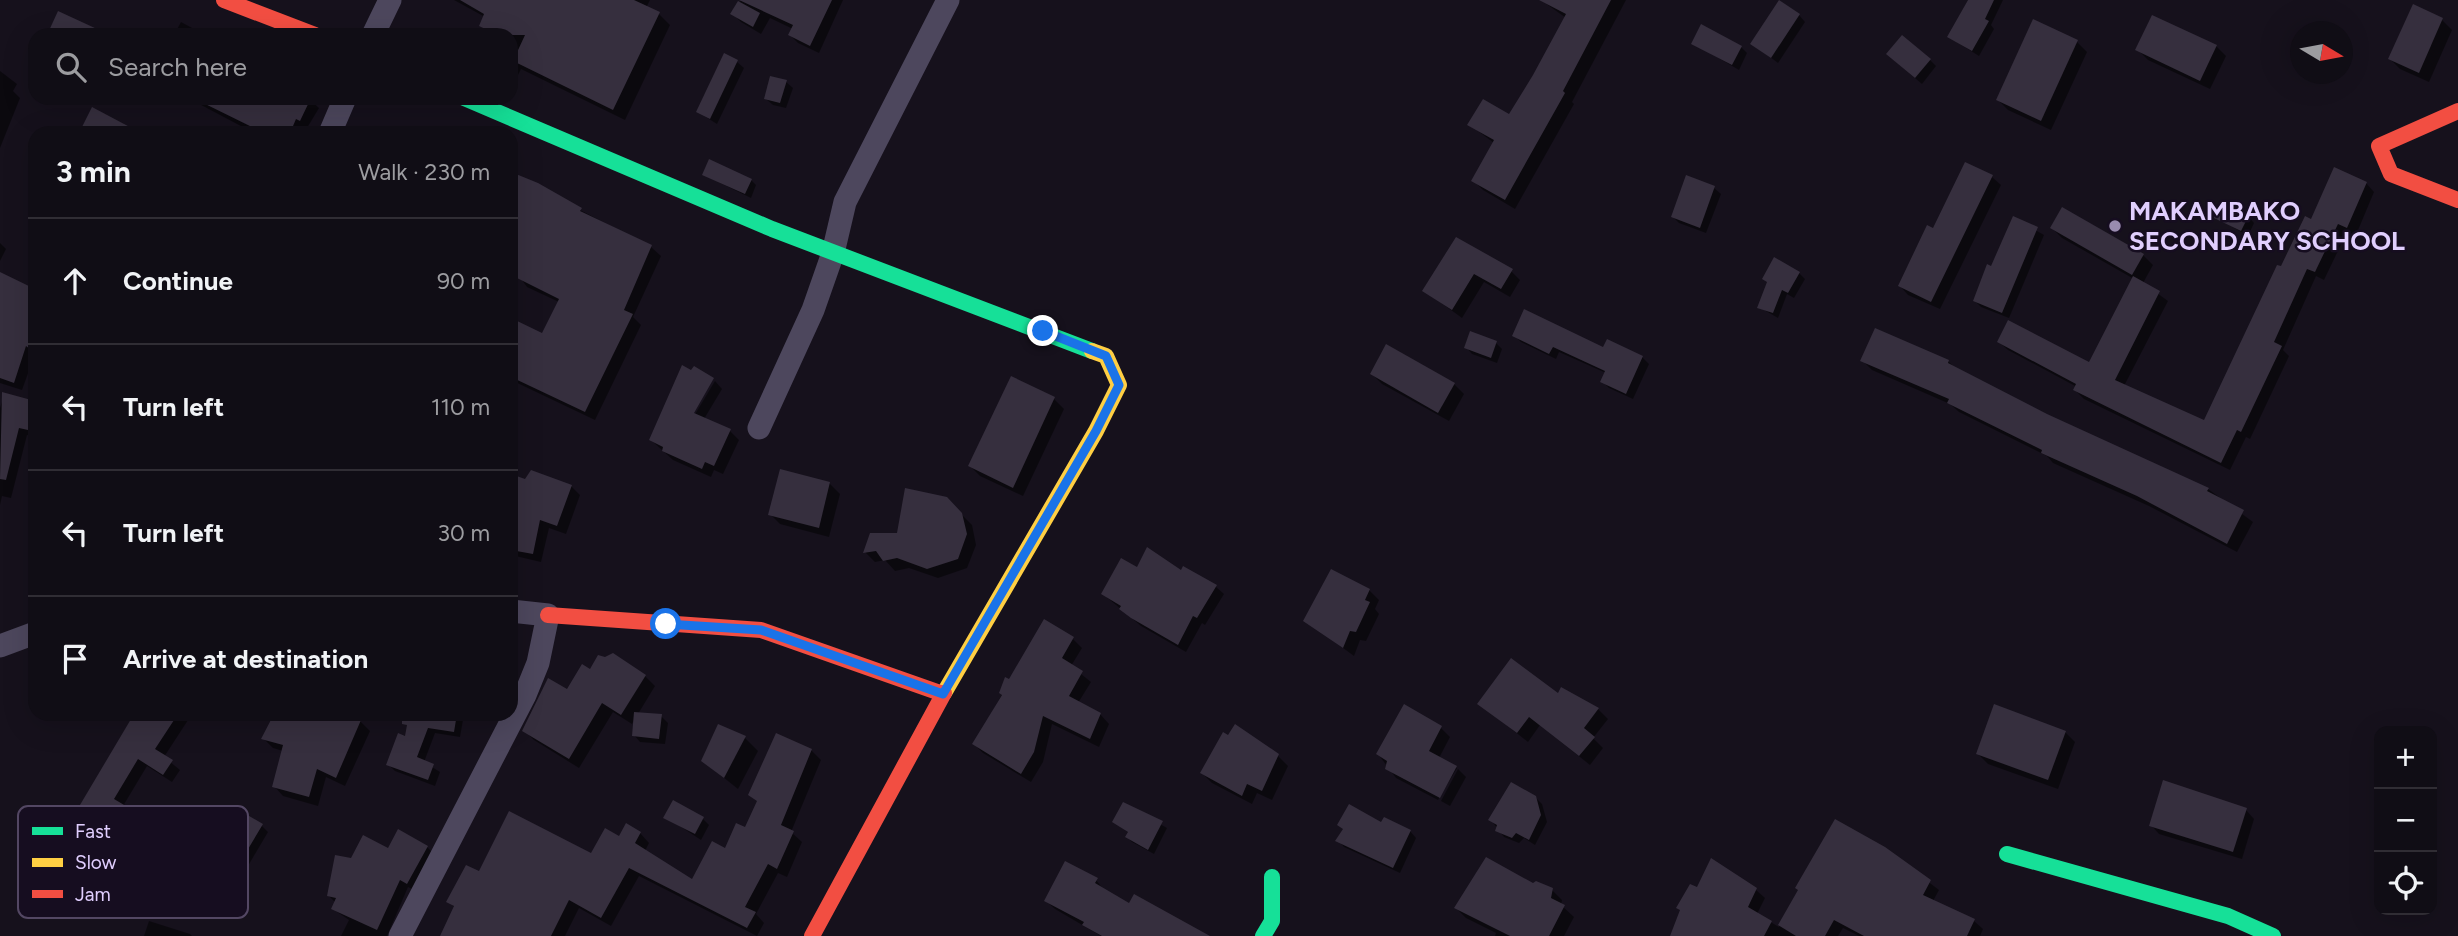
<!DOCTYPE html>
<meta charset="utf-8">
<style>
body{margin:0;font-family:Figtree,sans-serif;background:#1e1b22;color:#f1f3f6}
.controls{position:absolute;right:21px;bottom:21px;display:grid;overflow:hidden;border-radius:14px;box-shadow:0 7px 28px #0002}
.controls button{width:63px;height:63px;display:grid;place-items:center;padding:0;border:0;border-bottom:2px solid #302d34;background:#100d15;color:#f1f3f6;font:35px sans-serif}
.compass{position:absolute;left:2290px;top:21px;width:63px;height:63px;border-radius:50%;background:#100d15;box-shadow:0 7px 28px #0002;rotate:100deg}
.stop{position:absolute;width:21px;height:21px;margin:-16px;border:5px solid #1a73e8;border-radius:50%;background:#fff}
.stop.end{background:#1a73e8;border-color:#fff;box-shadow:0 2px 7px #0008}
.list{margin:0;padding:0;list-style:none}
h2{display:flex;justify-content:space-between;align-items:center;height:91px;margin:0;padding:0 28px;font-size:30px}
h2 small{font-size:23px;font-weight:400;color:#9c9ca0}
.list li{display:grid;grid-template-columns:46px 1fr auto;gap:21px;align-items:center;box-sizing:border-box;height:126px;padding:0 28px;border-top:2px solid #302d34}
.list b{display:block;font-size:26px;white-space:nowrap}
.list em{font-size:23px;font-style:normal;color:#9c9ca0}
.icon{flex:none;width:38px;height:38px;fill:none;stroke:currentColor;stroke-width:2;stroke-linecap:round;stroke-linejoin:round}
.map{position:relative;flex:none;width:2458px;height:936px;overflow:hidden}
.search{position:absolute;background:#100d15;box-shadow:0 7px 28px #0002;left:28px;top:28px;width:490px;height:77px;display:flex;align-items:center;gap:18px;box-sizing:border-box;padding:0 24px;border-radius:21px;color:#9c9ca0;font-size:26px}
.panel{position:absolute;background:#100d15;box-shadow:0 7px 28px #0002;left:28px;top:126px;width:490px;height:595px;border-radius:21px}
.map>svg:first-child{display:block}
.shadow{fill:#0007}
.building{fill:#362f3e}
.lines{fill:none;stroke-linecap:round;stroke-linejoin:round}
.street{stroke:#4d475d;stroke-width:23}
.fast{stroke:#16e098;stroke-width:16}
.slow{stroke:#ffcf43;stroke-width:16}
.jam{stroke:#f24e42;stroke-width:16}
.route{stroke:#1a73e8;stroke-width:9}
.poi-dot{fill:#998caf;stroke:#160d20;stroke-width:2.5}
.labels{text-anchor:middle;stroke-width:5;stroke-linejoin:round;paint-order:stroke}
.poi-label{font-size:26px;font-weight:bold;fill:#e0cefe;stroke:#160d20;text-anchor:start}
.key{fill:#160d20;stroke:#534763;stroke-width:2}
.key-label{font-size:19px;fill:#e0cefe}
</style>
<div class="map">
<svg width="2458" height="936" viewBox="0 0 2458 936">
<rect width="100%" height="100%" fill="#16111c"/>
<g class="shadow">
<polygon points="454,0 650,0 646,8 659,14 670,25 625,120 521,69 511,89 511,35 490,35 481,25 485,17"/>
<polygon points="741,0 843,0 819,53 798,43 790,35 793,29 770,18 761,34 741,22 733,14"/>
<polygon points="1541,0 1626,0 1572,102 1574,104 1515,209 1483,190 1473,180 1494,143 1470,125 1509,116 1535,76 1566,18"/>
<polygon points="1968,0 2003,0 1991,25 1994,29 1979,56 1949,37"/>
<polygon points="2414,7 2442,20 2452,30 2429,82 2400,69 2390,59"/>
<polygon points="1799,15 1805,22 1778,63 1753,44"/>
<polygon points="2034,21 2077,42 2087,52 2051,130 2008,110 1998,100"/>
<polygon points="181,22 205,35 174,35"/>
<polygon points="1693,43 1741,47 1747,53 1739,70"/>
<polygon points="2216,46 2226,56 2210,89 2148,60 2138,50"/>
<polygon points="1930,60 1936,66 1922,84 1895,61"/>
<polygon points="737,62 744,68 717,124 698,112"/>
<polygon points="0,71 17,84 13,91 20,98 0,148"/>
<polygon points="786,82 793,88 786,108 773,105 766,99"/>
<polygon points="188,98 308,98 319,108 304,133 254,133"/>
<polygon points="427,129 437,133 425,133"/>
<polygon points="1966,164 1992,177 2001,185 1940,309 1908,295 1900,286 1934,230"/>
<polygon points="511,174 651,247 661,256 633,317 641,325 595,420 511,380 511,320 543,336 559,302 527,287 511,265"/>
<polygon points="704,175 751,180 756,185 751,198"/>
<polygon points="1687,178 1714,188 1721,194 1706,233 1679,223 1673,217"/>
<polygon points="2366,183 2374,192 2356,235 2347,232 2324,280 2316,276 2283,350 2289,356 2250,439 2246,437 2230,470 2084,399 2075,390 2077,387 2008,350 1999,342 2090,365 2134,279 2062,238 2052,228 2143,255 2153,265 2143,283 2168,301 2124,386 2205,422 2282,269 2312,221"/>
<polygon points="2248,216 2254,223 2248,236 2216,217"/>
<polygon points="2014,218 2044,235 2009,318 1981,307 1975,301"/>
<polygon points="1457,239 1511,271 1520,280 1510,297 1484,282 1462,318 1425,291"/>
<polygon points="0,243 6,249 0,261"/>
<polygon points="1799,273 1805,279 1794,298 1787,294 1778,318 1759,307"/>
<polygon points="35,291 35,354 22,390 0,383 0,322"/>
<polygon points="1514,335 1604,349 1608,341 1642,357 1649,364 1633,399 1609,388 1602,381 1606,373 1559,352 1556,359 1521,342"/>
<polygon points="1496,343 1502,349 1497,363 1472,354 1466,347"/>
<polygon points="1862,360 1948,361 1956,369 2046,416 2208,489 2253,522 2237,552 2149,506 2053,463 2047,456 1959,412 1950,404 1872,370"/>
<polygon points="1372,374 1454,384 1464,394 1449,421 1382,384"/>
<polygon points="1012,378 1054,399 1064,409 1023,496 980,476 970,466"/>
<polygon points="715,381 722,389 704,419 730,431 739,440 723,474 714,470 711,477 673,460 651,440 688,419 691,421"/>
<polygon points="4,395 35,403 35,437 27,435 11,498 2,496 0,505 0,408"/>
<polygon points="782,471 830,484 840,494 829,537 780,524 770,514"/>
<polygon points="511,475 525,481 571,486 580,495 566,534 549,528 541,562 511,555"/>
<polygon points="946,499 972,525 976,545 967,568 938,578 909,568 895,571 885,560 875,562 865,552 898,535"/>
<polygon points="1138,570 1181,572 1215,586 1224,594 1205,625 1202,623 1186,652 1141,626 1103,594"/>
<polygon points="1369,590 1379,600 1375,609 1379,614 1366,641 1360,640 1354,656 1305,620"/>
<polygon points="1073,639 1082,648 1071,666 1091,682 1078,703 1100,714 1109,724 1099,747 1052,724 1043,762 1031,782 983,753 974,744 1009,682"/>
<polygon points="591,671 645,676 655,686 638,714 661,716 668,723 665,744 640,742 634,735 635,718 632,724 613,712 579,768 534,740 524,730"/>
<polygon points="1562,690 1598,709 1608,719 1593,738 1603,748 1590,765 1540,725 1528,742 1479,703 1559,696"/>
<polygon points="137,714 190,717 164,757 180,770 172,782 147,766 123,806 173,839 162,857 111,826 108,831 80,810"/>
<polygon points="276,714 343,714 360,721 370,731 345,786 326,777 318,806 283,796 274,786 283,751 273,748 263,738"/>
<polygon points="411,714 464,714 460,737 435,733 424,762 440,772 435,786 395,771 388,764 407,738"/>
<polygon points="1441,728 1450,737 1439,758 1457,768 1438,800 1396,778 1378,754"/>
<polygon points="2065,732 2075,742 2058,789 1988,764 1978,754"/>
<polygon points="745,738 758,751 738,789 703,761"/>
<polygon points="811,750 821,760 791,832 802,842 787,877 778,873 756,914 764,923 757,936 639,876 611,926 579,908 565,936 442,936 455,908 449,901 480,874 591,855 619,838 640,833 649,843 645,851 693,881 746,829"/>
<polygon points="1278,756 1288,766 1272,800 1257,793 1252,804 1212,783 1202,773"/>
<polygon points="1458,769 1466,777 1450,806 1441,801"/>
<polygon points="1535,797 1542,804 1547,822 1535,845 1524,838 1519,843 1504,837 1491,820"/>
<polygon points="1124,804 1167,828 1154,854 1132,842 1127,837 1129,833 1114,822"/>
<polygon points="2246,810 2254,819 2242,859 2159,834 2151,825"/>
<polygon points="666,817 703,819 709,825 701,840"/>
<polygon points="226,819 261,825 268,832 245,871 211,848 215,841 209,834"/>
<polygon points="1382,824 1410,831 1416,838 1400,873 1344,847 1338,840"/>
<polygon points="427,847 435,855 416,891 408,887 387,936 341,936 349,920 333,909 336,903 329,896 352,860 389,851"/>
<polygon points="1885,849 1939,890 1933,901 1974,921 1983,929 1980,936 1859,936 1843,928 1838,936 1672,936 1698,890 1756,890 1765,898 1757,914 1779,927 1800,891"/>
<polygon points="1096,880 1104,890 1130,905 1202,936 1101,936 1055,909 1046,901"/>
<polygon points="1533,885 1552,890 1562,900 1561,905 1574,917 1564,936 1495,936 1496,933 1466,918 1456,908"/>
<polygon points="149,921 190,934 192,936 144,936"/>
</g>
<g class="building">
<polygon points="460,0 634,0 660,12 613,110 513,61 525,35 498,35 479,26 484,14"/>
<polygon points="739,0 832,0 810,46 788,35 793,25"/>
<polygon points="1539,0 1611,0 1563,91 1565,93 1505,200 1471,181 1494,140 1467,125 1483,99 1509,114 1533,75 1566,14"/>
<polygon points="1779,0 1800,14 1771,58 1750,44"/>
<polygon points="1968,0 1994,0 1985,19 1989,21 1972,51 1947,37"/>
<polygon points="738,1 760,13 753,27 730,14"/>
<polygon points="2413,4 2443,18 2419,73 2388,59"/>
<polygon points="58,11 110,35 47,35"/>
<polygon points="2152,15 2217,45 2200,81 2135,50"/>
<polygon points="2033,19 2078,40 2041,121 1996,100"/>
<polygon points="1701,24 1742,46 1732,65 1691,44"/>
<polygon points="1902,35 1931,59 1915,78 1886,54"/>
<polygon points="724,53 738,60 710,119 696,112"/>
<polygon points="770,76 787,80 780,103 764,99"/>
<polygon points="193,98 311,98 300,121 296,119 290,133 254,133 256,129"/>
<polygon points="92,107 141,133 79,133"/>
<polygon points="709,159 752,179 745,194 702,175"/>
<polygon points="1965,162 1993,175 1931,302 1898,286 1927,225 1933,228"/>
<polygon points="2334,167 2367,182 2347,228 2338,224 2315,272 2307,269 2274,342 2282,346 2241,432 2237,430 2221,463 2073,390 2076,384 1997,342 2008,320 2089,362 2133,276 2160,291 2115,380 2204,420 2277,265 2281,266 2305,216 2311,219"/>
<polygon points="511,172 538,183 582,208 580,211 652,245 624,310 633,314 585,412 511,377 511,318 542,333 559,299 511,275"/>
<polygon points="1686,175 1715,186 1700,228 1671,217"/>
<polygon points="2222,201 2249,215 2241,231 2214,218"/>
<polygon points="2062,207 2144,254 2132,275 2050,228"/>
<polygon points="2013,216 2038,227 2002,313 1973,301 1987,264 1991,266"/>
<polygon points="1456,237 1513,269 1501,289 1474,274 1452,310 1422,291"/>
<polygon points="1774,257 1800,272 1788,293 1782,290 1773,313 1757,308 1767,282 1762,279"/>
<polygon points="0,272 35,289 35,353 26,346 14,383 0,378"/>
<polygon points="1524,309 1603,347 1607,339 1643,356 1626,394 1600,382 1605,371 1553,347 1549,354 1512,336"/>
<polygon points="1875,328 1949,360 1948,363 2047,414 2209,488 2207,491 2244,510 2227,544 2137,496 2041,453 2042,450 1947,403 1949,399 1860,361"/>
<polygon points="1470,331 1497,341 1491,358 1464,348"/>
<polygon points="1386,344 1455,383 1438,413 1370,374"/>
<polygon points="682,365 691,370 694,366 714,378 694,413 731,429 714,466 705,462 702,469 662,451 663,447 649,440"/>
<polygon points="1011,376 1055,397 1013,488 968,466"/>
<polygon points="2,392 35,401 28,430 19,428 6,480 0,479"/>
<polygon points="780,469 830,482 819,528 768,515"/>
<polygon points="531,470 572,485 557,526 540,520 533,554 511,550 511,474 525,479"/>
<polygon points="905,488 947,497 962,513 967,534 958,559 927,569 897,558 883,561 876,551 863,553 870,533 897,533"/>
<polygon points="1147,547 1181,570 1183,566 1217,585 1197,618 1193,616 1178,645 1131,618 1119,609 1121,606 1101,594 1121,558 1137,567"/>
<polygon points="1331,569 1370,589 1365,600 1370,602 1356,632 1350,631 1343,648 1303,621"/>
<polygon points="1044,619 1074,637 1062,658 1083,671 1069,696 1101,713 1090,739 1043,716 1034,752 1021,774 972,744 1002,695 999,693 1005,677 1009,679"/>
<polygon points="613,653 646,675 621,715 602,703 569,759 522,731 548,678 567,689 582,664 590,669 598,655 605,657"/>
<polygon points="1511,658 1558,693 1561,687 1599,708 1584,728 1595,737 1579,756 1529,717 1517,733 1477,704"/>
<polygon points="1404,704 1442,726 1429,751 1457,766 1440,798 1385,769 1387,761 1376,754"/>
<polygon points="1994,704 2066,731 2048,780 1976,754"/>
<polygon points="634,712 662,714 659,739 632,736"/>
<polygon points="134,714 178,714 155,749 173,760 163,775 138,759 114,799 165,829 153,850 102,819 99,824 77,810"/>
<polygon points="274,714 348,714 361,720 336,778 317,769 309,797 272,787 283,745 261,739"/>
<polygon points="402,714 457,714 454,732 428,728 417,757 434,764 428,780 386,765 398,733 405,736 407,725 402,724"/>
<polygon points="718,724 746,736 724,778 701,761"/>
<polygon points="1235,724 1279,754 1262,791 1247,784 1242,796 1200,773 1223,732 1228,735"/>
<polygon points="776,733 812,749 781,825 794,831 777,869 768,864 745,907 756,912 747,928 629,868 601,918 569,900 551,936 440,936 454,906 446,902 466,865 479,871 509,811 591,853 605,828 619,836 626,823 641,832 635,843 692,879 712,841 725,848 736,823 745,827 757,801 748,795"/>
<polygon points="2163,780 2247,808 2233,852 2149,826"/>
<polygon points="1511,782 1536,796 1541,815 1529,840 1516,833 1512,838 1495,831 1497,825 1488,820"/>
<polygon points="673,800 704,817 695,834 663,818"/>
<polygon points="1123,802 1163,821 1148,850 1125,837 1128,832 1112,822"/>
<polygon points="1349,804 1381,822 1384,817 1411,830 1393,868 1335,841 1343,829 1337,825"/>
<polygon points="232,806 263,824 238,866 209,849 214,839 207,834 219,813 226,817"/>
<polygon points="1835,819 1885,847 1931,880 1923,895 1975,919 1967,936 1864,936 1834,920 1825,936 1796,936 1778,925 1798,890 1795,888"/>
<polygon points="398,829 428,846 407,884 400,880 377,930 331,909 336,898 327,896 335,855 351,858 363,835 388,848"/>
<polygon points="1486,857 1533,883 1536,881 1553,888 1551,898 1565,905 1549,936 1510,936 1454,908"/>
<polygon points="1711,858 1757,888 1748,907 1772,921 1764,936 1670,936 1680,910 1676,908 1690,884 1697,887"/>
<polygon points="1065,861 1098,878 1095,883 1129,903 1134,894 1210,936 1102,936 1082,925 1084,922 1044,901"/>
</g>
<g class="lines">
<g class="street">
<polyline points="373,35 390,0"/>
<polyline points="330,133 345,98"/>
<polyline points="759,428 813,310 833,253 845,202 948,0"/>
<polyline points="0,646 35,633"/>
<polyline points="400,936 525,695 538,663 548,615 511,611"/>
</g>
<g class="fast">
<polyline points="464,98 772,229 1092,351"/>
<polyline points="2007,854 2228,916 2273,936"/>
<polyline points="1263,936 1272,921 1272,877"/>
</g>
<polyline class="slow" points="944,693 1096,431 1119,385 1106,356 1092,351"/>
<g class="jam">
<polyline points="224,0 315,35"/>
<polyline points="2458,111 2379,146 2391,174 2458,200"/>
<polyline points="548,615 761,630 943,694"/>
<polyline points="812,936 944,693"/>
</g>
</g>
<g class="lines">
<polyline class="route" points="666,624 761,630 943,694 1096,431 1119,385 1106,356 1043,331"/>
</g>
<circle class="poi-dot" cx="2115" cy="226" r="7"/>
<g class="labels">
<g class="poi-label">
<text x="2129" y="220">MAKAMBAKO<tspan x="2129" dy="30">SECONDARY SCHOOL</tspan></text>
</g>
</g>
<rect x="18" y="806" width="230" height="112" rx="10" class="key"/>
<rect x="32" y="827" width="31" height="8" fill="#16e098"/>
<rect x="32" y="858" width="31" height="9" fill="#ffcf43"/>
<rect x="32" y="890" width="31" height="8" fill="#f24e42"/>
<g class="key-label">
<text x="75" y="838">Fast</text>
<text x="75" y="869">Slow</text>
<text x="75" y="901">Jam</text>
</g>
</svg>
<div class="controls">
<button>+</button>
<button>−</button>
<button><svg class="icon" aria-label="locate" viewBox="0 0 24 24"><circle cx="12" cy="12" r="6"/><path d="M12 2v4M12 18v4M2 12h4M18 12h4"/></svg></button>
</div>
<svg class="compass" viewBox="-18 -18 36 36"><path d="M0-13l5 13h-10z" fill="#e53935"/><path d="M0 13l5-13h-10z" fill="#9c9ca0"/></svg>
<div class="stop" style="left:666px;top:624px"></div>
<div class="stop end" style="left:1043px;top:331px"></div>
<div class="search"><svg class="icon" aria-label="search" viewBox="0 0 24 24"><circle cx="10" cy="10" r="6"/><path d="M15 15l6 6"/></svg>Search here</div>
<section class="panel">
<h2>3 min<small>Walk · 230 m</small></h2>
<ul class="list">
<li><svg class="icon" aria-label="ahead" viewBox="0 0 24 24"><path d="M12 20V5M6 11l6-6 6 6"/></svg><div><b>Continue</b></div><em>90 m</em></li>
<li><svg class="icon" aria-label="left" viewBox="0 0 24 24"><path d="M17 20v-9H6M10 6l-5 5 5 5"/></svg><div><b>Turn left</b></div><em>110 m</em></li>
<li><svg class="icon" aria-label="left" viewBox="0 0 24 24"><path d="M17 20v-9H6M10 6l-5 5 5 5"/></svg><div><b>Turn left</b></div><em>30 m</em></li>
<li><svg class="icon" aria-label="arrive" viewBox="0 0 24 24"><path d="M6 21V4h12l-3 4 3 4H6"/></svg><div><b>Arrive at destination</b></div></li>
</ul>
</section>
</div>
